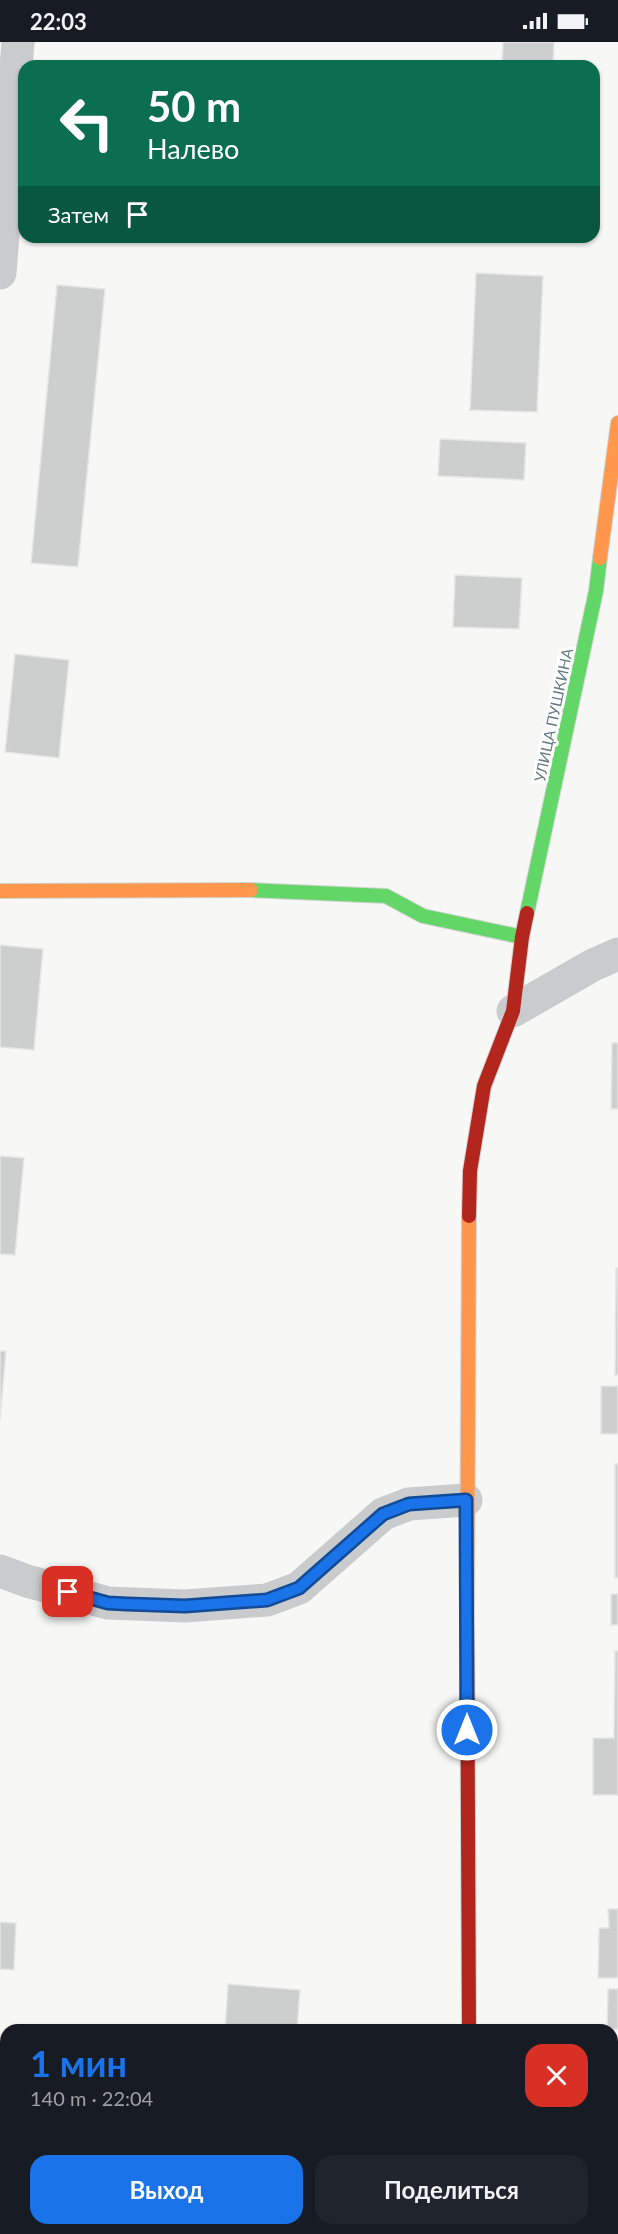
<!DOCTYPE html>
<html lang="ru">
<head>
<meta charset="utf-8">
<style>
	:root { --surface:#171b24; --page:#20242c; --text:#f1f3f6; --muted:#9ea1a6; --accent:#1a73e8 }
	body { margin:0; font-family:Lato,sans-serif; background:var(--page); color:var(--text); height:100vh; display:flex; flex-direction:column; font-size:22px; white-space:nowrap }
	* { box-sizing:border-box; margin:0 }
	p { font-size:20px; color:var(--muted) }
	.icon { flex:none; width:33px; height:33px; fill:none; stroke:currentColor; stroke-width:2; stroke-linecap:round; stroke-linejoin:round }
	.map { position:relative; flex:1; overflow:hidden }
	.sheet { position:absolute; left:0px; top:1982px; width:618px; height:212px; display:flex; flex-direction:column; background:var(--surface); border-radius:18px 18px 0 0; box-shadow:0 2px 4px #0004 }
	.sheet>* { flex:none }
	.top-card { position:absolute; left:18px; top:18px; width:582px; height:183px; border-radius:18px; box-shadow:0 2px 4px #0004; background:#0b6e4f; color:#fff; overflow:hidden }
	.pin { position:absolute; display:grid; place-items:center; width:51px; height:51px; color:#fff; margin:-26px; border-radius:12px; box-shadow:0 3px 9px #0006 }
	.me { position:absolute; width:66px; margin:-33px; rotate:0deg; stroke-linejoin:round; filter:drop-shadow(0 0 4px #0008) }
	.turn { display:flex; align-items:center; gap:21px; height:126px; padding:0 30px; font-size:27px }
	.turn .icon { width:78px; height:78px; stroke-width:2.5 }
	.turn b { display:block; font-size:42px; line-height:51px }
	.then { display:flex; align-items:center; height:57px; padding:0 30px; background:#0003; gap:12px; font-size:22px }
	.round { display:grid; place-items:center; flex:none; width:63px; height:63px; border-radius:18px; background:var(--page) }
	.summary { display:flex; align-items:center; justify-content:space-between; height:102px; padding:0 30px }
	h1 { font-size:36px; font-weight:700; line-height:45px; color:var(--accent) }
	.button { display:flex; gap:12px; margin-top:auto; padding:12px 30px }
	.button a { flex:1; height:69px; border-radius:18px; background:var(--accent); color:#fff; font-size:24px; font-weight:700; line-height:69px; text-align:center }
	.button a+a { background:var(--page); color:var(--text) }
	.status { display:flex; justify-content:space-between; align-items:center; height:42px; padding:0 30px; background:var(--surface); direction:ltr }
	.status svg { height:16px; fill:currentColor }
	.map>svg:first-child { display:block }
	.building { fill:#cdcfcf; stroke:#e6e6e6; stroke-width:1.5 }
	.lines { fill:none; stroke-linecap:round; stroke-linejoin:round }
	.fast-casing { stroke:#d2d4d4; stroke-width:16 }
	.slow-casing { stroke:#d2d4d4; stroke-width:16 }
	.jam-casing { stroke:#d2d4d4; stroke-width:16 }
	.street { stroke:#c9cbcc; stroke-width:33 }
	.fast { stroke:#63d668; stroke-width:14 }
	.slow { stroke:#ff974d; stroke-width:14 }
	.jam { stroke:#b3261e; stroke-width:14 }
	.route-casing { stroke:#114b97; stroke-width:15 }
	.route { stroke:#1a73e8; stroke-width:10 }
	.labels { text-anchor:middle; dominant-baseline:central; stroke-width:6; stroke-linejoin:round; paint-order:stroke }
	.street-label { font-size:15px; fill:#627a80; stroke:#fff }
</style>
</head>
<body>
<div class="status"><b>22:03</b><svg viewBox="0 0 49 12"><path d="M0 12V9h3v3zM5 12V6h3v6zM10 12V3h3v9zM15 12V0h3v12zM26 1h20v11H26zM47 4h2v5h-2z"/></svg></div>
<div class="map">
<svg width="618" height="2192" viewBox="0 0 618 2192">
	<rect width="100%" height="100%" fill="#f7f7f6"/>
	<!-- building -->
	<g class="building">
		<path d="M 503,0 L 554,0 L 553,24 L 502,24 Z"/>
		<path d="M 476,231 L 543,234 L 537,370 L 470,368 Z"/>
		<path d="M 57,243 L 105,247 L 78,525 L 31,521 Z"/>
		<path d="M 440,397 L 526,401 L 524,438 L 438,434 Z"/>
		<path d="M 455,533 L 522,536 L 519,587 L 453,585 Z"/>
		<path d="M 15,612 L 69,618 L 59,716 L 5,710 Z"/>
		<path d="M 0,903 L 43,907 L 34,1008 L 0,1005 Z"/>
		<path d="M 612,1001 L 618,1001 L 618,1067 L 611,1067 Z"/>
		<path d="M 0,1114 L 24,1116 L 15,1213 L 0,1212 Z"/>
		<path d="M 616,1226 L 618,1226 L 618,1333 L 615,1333 Z"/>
		<path d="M 0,1309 L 6,1309 L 0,1378 Z"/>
		<rect x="601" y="1344" width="17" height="48"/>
		<rect x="615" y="1422" width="3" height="114"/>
		<rect x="611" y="1552" width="7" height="31"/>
		<path d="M 615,1609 L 618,1609 L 618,1753 L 593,1753 L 593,1696 L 614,1696 Z"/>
		<path d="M 608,1867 L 618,1867 L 618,1936 L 598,1936 L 599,1886 L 609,1886 Z"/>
		<path d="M 0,1880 L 16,1881 L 14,1928 L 0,1927 Z"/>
		<path d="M 228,1942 L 300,1948 L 297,1988 L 225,1988 Z"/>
		<path d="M 608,1947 L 618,1947 L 618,1987 L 607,1987 Z"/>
		<rect x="612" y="2002" width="6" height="120"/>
		<rect x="612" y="2138" width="6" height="38"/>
	</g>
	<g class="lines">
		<!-- fast casing -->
		<g class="fast-casing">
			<g id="fast">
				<path d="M 251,848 L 386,854 L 423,874 L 522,895"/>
				<path d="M 527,871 L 596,549 L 600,516"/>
			</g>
		</g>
		<!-- slow casing -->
		<g class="slow-casing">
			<g id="slow">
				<path d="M 600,516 L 618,381"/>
				<path d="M 0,849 L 251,848"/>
				<path d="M 467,1572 L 469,1174"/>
			</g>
		</g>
		<!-- jam casing -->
		<g class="jam-casing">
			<g id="jam">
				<path d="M 469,1174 L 470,1129 L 484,1044 L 513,969 L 522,895 L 527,871"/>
				<path d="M 467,1572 L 469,1988"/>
			</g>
		</g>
		<!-- street -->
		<g class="street">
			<path d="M 0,231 L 18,0"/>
			<path d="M 513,969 L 593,923 L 618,912"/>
			<path d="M 0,1529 L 27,1539 L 108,1561 L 185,1564 L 267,1558 L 299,1546 L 383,1472 L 409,1462 L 466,1458"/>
			<path d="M 470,2187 L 470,2192"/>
		</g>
		<!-- fast -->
		<use href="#fast" class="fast"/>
		<!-- slow -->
		<use href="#slow" class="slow"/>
		<!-- jam -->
		<use href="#jam" class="jam"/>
	</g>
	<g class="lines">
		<!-- route casing -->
		<g class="route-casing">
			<path id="route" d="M 68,1550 L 108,1561 L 127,1562 L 185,1564 L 267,1558 L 299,1546 L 383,1472 L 409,1462 L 466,1458 L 467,1688"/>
		</g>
		<!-- route -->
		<use href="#route" class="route"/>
	</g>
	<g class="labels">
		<!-- street labels -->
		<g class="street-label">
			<text transform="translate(553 673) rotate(-78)">УЛИЦА ПУШКИНА</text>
		</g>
	</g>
</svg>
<div class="pin" style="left:68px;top:1550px;background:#d93025"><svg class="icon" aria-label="arrive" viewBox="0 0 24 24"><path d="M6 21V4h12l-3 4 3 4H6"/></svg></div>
<svg class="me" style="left:467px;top:1688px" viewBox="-20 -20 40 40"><circle r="17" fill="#1a73e8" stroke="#fff" stroke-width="3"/><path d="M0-11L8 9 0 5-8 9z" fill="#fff"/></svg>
<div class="top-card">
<div class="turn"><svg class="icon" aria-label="left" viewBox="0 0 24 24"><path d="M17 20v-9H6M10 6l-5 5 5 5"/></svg><div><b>50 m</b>Налево</div></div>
<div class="then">Затем<svg class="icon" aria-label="arrive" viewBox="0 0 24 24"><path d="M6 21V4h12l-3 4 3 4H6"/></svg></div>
</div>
<section class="sheet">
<div class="summary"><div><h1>1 мин</h1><p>140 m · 22:04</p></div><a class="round" style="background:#d93025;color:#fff"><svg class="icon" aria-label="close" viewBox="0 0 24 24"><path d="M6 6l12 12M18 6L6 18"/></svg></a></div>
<div class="button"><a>Выход</a><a>Поделиться</a></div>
</section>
</div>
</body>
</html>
